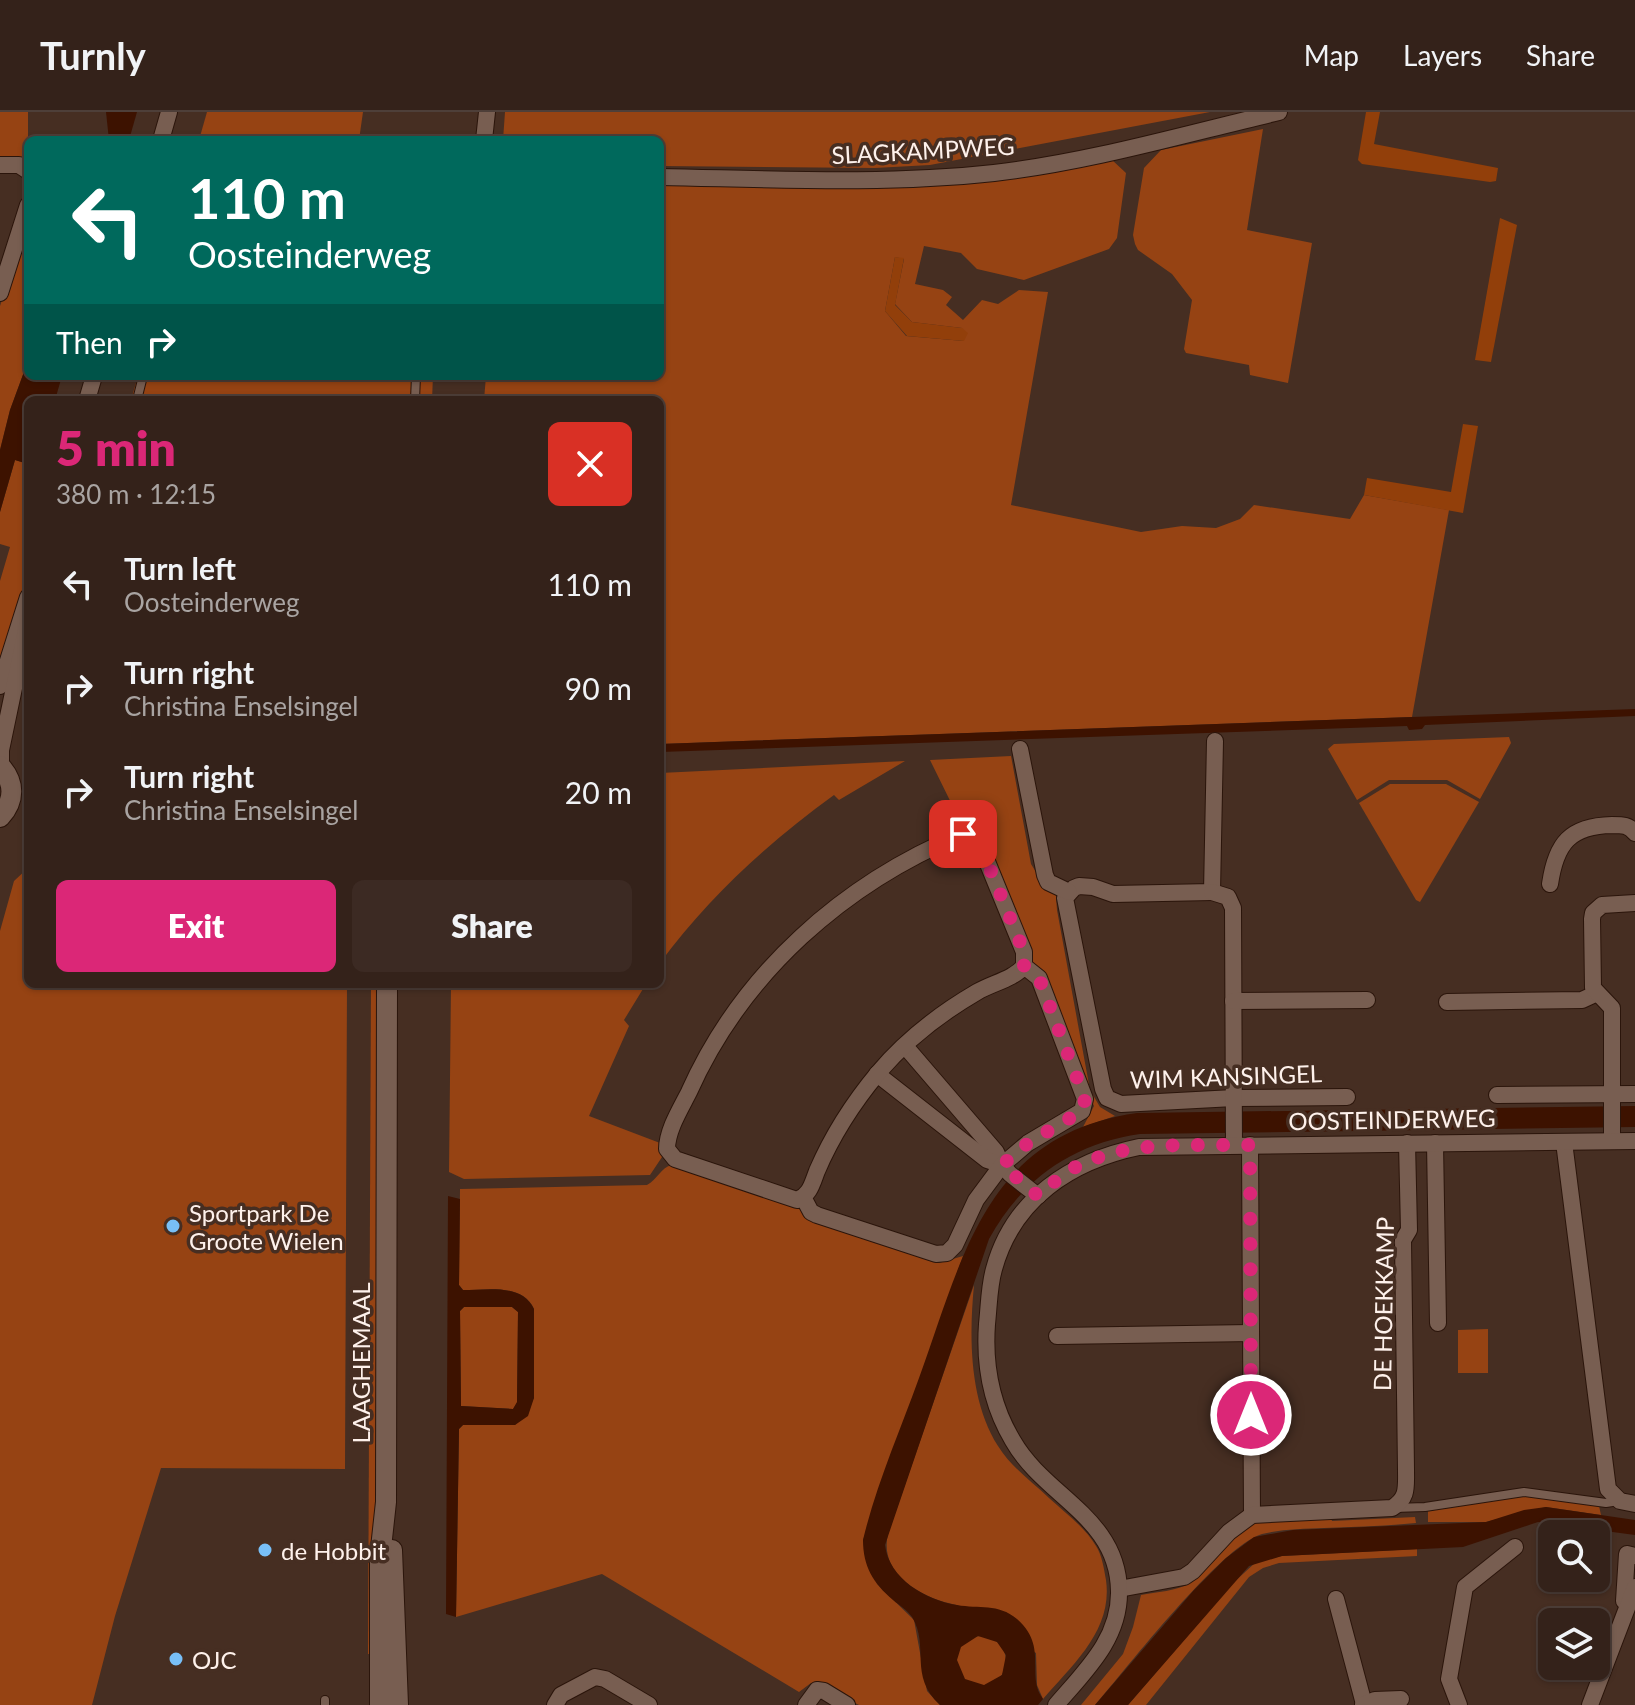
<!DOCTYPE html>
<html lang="en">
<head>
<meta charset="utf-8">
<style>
	:root { --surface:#34221a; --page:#3c2a23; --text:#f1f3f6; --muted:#a9a4a2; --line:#4e3f39; --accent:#db2777 }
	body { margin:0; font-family:Lato,sans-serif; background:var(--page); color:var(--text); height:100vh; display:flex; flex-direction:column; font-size:30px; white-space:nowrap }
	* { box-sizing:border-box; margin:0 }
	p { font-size:26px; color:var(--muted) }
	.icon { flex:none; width:44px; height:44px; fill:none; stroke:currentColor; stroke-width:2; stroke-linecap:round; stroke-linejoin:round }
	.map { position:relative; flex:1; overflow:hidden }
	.side { position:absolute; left:24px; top:284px; width:640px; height:592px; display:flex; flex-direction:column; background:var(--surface); border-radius:12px; box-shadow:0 2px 6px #0004,0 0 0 2px var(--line) }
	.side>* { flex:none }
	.hud { position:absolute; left:24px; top:24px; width:640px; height:244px; border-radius:12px; box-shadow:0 2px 6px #0004,0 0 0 2px var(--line); background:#00695c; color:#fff; overflow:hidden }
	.buttons { position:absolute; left:1538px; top:1408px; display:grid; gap:16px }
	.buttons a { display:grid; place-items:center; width:72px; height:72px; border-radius:12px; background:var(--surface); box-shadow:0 2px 6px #0004,0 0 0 2px var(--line); font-size:40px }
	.pin { position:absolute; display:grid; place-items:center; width:68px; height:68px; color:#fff; margin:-34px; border-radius:16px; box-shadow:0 4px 12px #0006 }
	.me { position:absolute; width:88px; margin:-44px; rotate:0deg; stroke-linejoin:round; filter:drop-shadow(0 0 6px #0008) }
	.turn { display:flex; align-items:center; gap:28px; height:168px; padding:0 32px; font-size:36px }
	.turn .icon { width:104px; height:104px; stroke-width:2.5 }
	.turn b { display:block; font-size:56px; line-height:68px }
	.then { display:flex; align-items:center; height:76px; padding:0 32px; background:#0003; gap:16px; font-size:30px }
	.round { display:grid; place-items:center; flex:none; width:84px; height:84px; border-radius:12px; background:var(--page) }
	.head { display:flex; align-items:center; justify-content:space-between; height:136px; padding:0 32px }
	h1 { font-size:48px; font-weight:800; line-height:60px; color:var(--accent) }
	.action { display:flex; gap:16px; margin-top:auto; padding:16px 32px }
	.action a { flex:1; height:92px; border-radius:12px; background:var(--accent); color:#fff; font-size:32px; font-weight:800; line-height:92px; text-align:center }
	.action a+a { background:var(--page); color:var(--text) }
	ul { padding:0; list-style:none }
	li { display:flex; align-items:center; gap:24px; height:104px; padding:0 32px }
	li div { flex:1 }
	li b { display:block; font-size:30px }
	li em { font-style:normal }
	header { display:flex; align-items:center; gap:48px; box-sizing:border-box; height:112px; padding:0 40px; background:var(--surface); border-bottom:2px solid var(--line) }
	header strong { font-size:38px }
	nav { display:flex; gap:44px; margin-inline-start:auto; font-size:28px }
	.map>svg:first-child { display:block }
	.green { fill:#964313; fill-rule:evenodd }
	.forest { fill:#923f0a }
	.water { fill:#3d1200; fill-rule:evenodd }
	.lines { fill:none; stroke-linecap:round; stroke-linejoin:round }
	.service-casing { stroke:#2b150b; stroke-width:10 }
	.minor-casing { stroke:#2b150b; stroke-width:18 }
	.tertiary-casing { stroke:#2b150b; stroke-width:22 }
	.service { stroke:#785e51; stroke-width:8 }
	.minor { stroke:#785e51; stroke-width:16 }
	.tertiary { stroke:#785e51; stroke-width:20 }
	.route { stroke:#db2777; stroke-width:14; stroke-dasharray:0 25.2 }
	.poi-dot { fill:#78bff7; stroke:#462e22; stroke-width:3 }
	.labels { text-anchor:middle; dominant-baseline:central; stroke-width:7; stroke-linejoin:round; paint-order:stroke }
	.street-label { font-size:24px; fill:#fef1eb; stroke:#462e22 }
	.poi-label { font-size:24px; fill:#fef1eb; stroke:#462e22; text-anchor:start }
</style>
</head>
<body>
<header>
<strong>Turnly</strong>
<nav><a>Map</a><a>Layers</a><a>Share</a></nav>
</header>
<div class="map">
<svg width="1635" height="1593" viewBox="0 0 1635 1593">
	<rect width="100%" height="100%" fill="#462e22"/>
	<!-- green -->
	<g class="green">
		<path d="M 0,0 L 28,0 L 28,49 L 0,46 Z"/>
		<path d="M 207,0 L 363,0 L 359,28 L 199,28 Z"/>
		<path d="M 505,0 L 1210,0 L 930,53 L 875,56 L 660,54 L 660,28 L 503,28 Z"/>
		<path d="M 1263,17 L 1247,118 L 1312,131 L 1288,271 L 1250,263 L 1249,253 L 1186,241 L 1184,237 L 1192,188 L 1172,162 L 1138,138 L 1135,132 L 1133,123 L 1144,56 L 1161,38 Z"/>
		<path d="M 1111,47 L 1126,61 L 1117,126 L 1109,137 L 1024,168 L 977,157 L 961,141 L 924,134 L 915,172 L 943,178 L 952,185 L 946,193 L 963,208 L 982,188 L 998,192 L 1019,178 L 1048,180 L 1011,393 L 1141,420 L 1182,414 L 1216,416 L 1240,407 L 1254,393 L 1350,407 L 1364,383 L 1449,398 L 1412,605 L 660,632 L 660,288 L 484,288 L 486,264 L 660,264 L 660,71 L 892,74 ZM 895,145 L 904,147 L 895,192 L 912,210 L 962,216 L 964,229 L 906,224 L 885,199 Z"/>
		<path d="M 28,108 L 28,249 L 10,298 L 0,338 L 0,194 Z"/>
		<path d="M 138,264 L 433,264 L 432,288 L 131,288 Z"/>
		<path d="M 15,348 L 28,352 L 28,458 L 0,557 L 0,469 L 10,435 L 0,432 L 0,400 Z"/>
		<path d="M 1509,625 L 1511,631 L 1480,687 L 1447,668 L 1389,668 L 1357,688 L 1328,637 L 1334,632 Z"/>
		<path d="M 1011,644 L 1031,752 L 1044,773 L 1059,781 L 1056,785 L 1057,798 L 1090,978 L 1100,995 L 1115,1004 L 1083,1015 L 1094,994 L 1032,850 L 1032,841 L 976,714 L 961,711 L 930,648 Z"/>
		<path d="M 905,649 L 839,688 L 834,683 C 768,731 709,785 660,851 L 660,661 Z"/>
		<path d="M 1390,672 L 1446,672 L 1479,690 L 1420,790 L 1416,788 L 1359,691 Z"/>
		<path d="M 28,756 L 28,872 L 347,872 L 345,1357 L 161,1356 L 115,1504 L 92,1593 L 0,1593 L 0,819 L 14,769 Z"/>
		<path d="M 371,872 L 380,872 L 377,1542 L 368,1542 Z"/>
		<path d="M 451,872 L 646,872 L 624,908 L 629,914 L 589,1004 L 660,1031 L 662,1045 L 650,1063 L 464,1067 L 449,1060 Z"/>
		<path d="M 672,1053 L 797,1094 L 815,1110 L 933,1150 L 939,1151 L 963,1144 L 863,1428 L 877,1472 L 914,1508 L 927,1579 L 940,1593 L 859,1593 L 820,1573 L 811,1571 L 799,1580 L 602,1462 L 456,1505 L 459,1317 L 463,1313 L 515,1313 L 534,1286 L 534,1197 C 523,1171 486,1178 463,1178 L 459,1173 L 460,1077 L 647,1073 C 657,1068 661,1055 672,1053 Z"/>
		<path d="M 974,1173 C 969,1225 969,1288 998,1334 C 1011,1355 1031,1369 1049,1386 C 1064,1400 1085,1415 1096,1434 C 1102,1443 1104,1457 1106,1468 C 1113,1518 1073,1552 1043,1587 L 1037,1573 L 1036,1541 C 1012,1526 988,1508 962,1495 C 955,1492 946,1491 938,1488 C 909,1477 880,1456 888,1422 Z"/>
		<path d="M 464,1195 L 512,1195 L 518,1200 L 517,1291 L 513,1297 L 461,1294 L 460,1199 Z"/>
		<path d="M 1488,1217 L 1488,1261 L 1458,1261 L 1458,1218 Z"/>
		<path d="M 1522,1384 L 1599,1394 L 1601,1403 L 1546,1395 L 1486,1410 L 1428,1410 L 1428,1399 Z"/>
		<path d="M 1415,1405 L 1416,1411 C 1385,1414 1354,1415 1324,1416 C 1303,1417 1282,1417 1262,1422 C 1220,1435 1128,1555 1095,1593 L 1081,1593 L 1123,1542 L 1133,1515 L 1141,1483 C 1155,1480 1178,1479 1190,1471 C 1216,1452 1229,1420 1260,1409 L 1331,1406 L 1332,1409 Z"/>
		<path d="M 1417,1437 L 1417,1444 L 1279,1451 L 1263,1456 L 1249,1465 L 1146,1593 L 1128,1593 L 1232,1472 L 1256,1450 L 1282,1444 Z"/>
		<circle cx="981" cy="1549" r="25"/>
	</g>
	<!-- forest -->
	<g class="forest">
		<path d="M 1366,0 L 1380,0 L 1374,32 L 1498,56 L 1496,69 L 1490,70 L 1362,52 L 1358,48 Z"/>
		<path d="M 1500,106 L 1517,113 L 1491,250 L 1475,248 Z"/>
		<path d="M 895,145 L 904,146 L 895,193 L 912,210 L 962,216 L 968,221 L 964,229 L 907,224 L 885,199 Z"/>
		<path d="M 1463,312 L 1478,314 L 1463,401 L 1364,383 L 1367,366 L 1451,380 Z"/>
	</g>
	<!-- water -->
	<g class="water">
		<path d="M 106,0 L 137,0 L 129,28 L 109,28 Z"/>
		<path d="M 28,249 L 28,264 L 62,264 L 55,288 L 28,288 L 28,352 L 15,348 L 0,400 L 0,338 L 10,298 Z"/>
		<path d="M 1635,597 L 1635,604 L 1425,613 L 1422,617 L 1409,618 L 1407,614 L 660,640 L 660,632 Z"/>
		<path d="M 1635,994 L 1635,1015 L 1140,1022 C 1072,1032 1022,1067 989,1127 L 885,1433 C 889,1467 926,1488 957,1493 C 979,1497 998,1491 1017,1507 C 1049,1535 1025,1563 1043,1587 L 1038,1593 L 940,1593 C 908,1564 930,1534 912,1505 C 907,1498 899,1493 893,1488 C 873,1471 863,1454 863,1428 C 876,1373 900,1319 919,1266 C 963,1145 986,1022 1137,1001 ZM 978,1524 L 997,1530 L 1006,1543 L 1002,1563 L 984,1573 L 965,1567 L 957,1548 L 961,1535 Z"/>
		<path d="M 448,1084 L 460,1087 L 459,1173 L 463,1178 C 487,1178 522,1171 534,1197 L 534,1286 L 528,1304 L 515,1313 L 463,1313 L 459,1317 L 456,1505 L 446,1502 ZM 464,1195 L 512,1195 L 518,1200 L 517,1290 L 513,1297 L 461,1294 L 460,1199 Z"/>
		<path d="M 1546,1395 L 1635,1408 L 1635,1423 L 1538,1410 L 1463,1435 L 1282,1444 L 1249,1454 L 1128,1593 L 1095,1593 L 1194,1478 L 1226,1446 L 1254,1425 L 1293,1418 L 1486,1410 L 1524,1398 Z"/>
	</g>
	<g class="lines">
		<!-- service casing -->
		<g class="service-casing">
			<g id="service">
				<path d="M 137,288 L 143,264"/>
				<path d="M 415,288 L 416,264"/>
				<path d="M 1394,1396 L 1425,1395 L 1524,1380 L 1606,1391 L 1619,1389"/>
				<path d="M 325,1593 L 325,1588"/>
			</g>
		</g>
		<!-- minor casing -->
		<g class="minor-casing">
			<g id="minor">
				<path d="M 161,28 L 169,0"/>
				<path d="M 484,28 L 487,0"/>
				<path d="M 0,53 L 19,53 L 28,59"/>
				<path d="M 660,65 C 771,67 884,73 994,61 C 1090,50 1185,22 1279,0"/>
				<path d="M 0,181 L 28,93"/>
				<path d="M 87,288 L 94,264"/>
				<path d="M 0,574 L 28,485"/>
				<path d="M 1215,629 L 1212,780 L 1113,782 L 1093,775 L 1079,774 L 1074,776 L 1065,786 L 1103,977 L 1107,986 L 1121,992 L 1234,986 L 1347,985"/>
				<path d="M 1020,637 L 1045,763 L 1048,770 L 1069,780"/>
				<path d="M 1,655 L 1,638 L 28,509"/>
				<path d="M 1550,772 C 1556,731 1570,714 1612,713 C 1623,713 1629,713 1635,721"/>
				<path d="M 1212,780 L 1228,785 L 1233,796 L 1234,1033"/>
				<path d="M 1233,889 L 1367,888"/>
				<path d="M 1447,890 L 1582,888 L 1595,882"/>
				<path d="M 905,934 L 996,1040 L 1002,1053 L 1010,1062 L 1038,1084"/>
				<path d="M 877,962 L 987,1048 L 1002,1053"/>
				<path d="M 1497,983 L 1635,982"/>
				<path d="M 1612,1029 L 1612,896 L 1593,876 L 1592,807 L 1593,801 L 1602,793 L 1635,791"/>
				<path d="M 1564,1030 L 1608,1377 L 1620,1389 L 1635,1392"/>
				<path d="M 1435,1031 L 1438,1211"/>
				<path d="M 1250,1033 L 1252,1403"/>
				<path d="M 803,1085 L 811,1100 L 817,1103 L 936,1142 L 947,1141 L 955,1133 L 976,1088 L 1002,1053 L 1028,1031 L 1082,999 L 1085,987 L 1039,866 L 1024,854 L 1024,840 L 979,730 L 969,722 L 963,722 C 844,771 742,861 689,980 C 681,996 667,1018 667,1037 L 675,1047 L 797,1088 C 810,1083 812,1072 817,1059 C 832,1024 853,991 878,961 C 905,929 941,901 977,880 C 992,871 1014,867 1024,854"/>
				<path d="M 1057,1224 L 1251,1221"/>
				<path d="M 1119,1477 L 1184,1465 L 1193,1459 L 1229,1420 L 1252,1403 L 1392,1396 C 1408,1386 1406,1376 1406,1358 L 1403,1128 L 1409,1118 L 1407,1031"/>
				<path d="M 1336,1487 L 1364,1592"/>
				<path d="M 1624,1489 L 1627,1442 L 1635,1444"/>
				<path d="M 555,1593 L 561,1583 L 595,1565 L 605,1567 L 649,1593"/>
				<path d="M 806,1593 L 817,1578 L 824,1579 L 847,1593"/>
				<path d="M 1056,1593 C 1085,1559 1120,1527 1119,1479 C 1118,1405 1045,1385 1013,1329 C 992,1294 984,1253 987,1212 C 989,1194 989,1174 994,1157 C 1013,1087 1071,1049 1139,1035 L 1635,1029"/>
				<path d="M 1363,1593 L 1375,1588 L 1401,1587"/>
				<path d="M 1459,1593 L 1449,1567 L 1465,1475 L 1515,1435"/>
				<path d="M 1590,1593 L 1635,1475"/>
			</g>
		</g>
		<!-- tertiary casing -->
		<g class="tertiary-casing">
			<g id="tertiary">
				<path d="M 0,654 C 15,670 15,689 0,705"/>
				<path d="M 392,1438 L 398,1593"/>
				<path d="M 380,1593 L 380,1445 L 386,1390 L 387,872"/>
			</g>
		</g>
		<!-- service -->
		<use href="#service" class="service"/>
		<!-- minor -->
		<use href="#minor" class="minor"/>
		<!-- tertiary -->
		<use href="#tertiary" class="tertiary"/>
	</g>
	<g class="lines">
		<!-- route -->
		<path class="route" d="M 963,722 L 969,722 L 979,730 L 1024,840 L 1024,854 L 1039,866 L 1085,987 L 1082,999 L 1028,1031 L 1002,1053 L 1038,1084 C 1049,1075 1060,1064 1072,1057 C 1126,1027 1190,1034 1250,1033 L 1251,1303"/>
	</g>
	<!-- markers -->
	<g class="poi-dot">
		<circle cx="173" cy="1114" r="8"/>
		<circle cx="265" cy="1438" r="8"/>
		<circle cx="176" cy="1547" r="8"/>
	</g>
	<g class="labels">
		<!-- street labels -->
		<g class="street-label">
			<text transform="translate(923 38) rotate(-3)">SLAGKAMPWEG</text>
			<text transform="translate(1226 964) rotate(-2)">WIM KANSINGEL</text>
			<text transform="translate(1392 1007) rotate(-1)">OOSTEINDERWEG</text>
			<text transform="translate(1383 1192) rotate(-89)">DE HOEKKAMP</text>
			<text transform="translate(360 1251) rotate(-90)">LAAGHEMAAL</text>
		</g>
		<!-- poi labels -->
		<g class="poi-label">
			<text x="189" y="1100">Sportpark De<tspan x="189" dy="28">Groote Wielen</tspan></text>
			<text x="281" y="1438">de Hobbit</text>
			<text x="192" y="1547">OJC</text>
		</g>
	</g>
</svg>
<div class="buttons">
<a><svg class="icon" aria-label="search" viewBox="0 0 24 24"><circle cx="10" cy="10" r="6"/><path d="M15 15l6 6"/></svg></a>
<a><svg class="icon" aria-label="layers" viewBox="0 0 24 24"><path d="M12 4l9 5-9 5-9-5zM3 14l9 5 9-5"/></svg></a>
</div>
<div class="pin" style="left:963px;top:722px;background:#d93025"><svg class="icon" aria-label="arrive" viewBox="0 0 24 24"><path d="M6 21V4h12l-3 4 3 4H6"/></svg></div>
<svg class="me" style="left:1251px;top:1303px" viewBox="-20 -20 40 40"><circle r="17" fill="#db2777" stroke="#fff" stroke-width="3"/><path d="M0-11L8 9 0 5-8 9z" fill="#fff"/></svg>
<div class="hud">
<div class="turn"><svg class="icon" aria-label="left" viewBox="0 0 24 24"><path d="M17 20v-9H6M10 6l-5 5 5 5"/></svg><div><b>110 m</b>Oosteinderweg</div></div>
<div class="then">Then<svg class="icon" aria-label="right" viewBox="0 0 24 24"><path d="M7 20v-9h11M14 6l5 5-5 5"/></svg></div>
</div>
<section class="side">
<div class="head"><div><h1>5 min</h1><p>380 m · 12:15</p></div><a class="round" style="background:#d93025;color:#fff"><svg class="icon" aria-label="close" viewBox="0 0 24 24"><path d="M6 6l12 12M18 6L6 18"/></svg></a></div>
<ul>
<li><svg class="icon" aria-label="left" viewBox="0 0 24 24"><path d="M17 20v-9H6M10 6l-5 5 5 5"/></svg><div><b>Turn left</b><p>Oosteinderweg</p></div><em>110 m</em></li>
<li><svg class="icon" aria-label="right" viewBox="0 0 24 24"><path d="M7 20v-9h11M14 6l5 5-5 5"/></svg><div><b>Turn right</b><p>Christina Enselsingel</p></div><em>90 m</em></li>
<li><svg class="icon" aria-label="right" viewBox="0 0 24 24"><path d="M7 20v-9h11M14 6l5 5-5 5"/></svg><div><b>Turn right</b><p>Christina Enselsingel</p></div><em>20 m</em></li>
</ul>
<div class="action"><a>Exit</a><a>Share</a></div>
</section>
</div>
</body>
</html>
